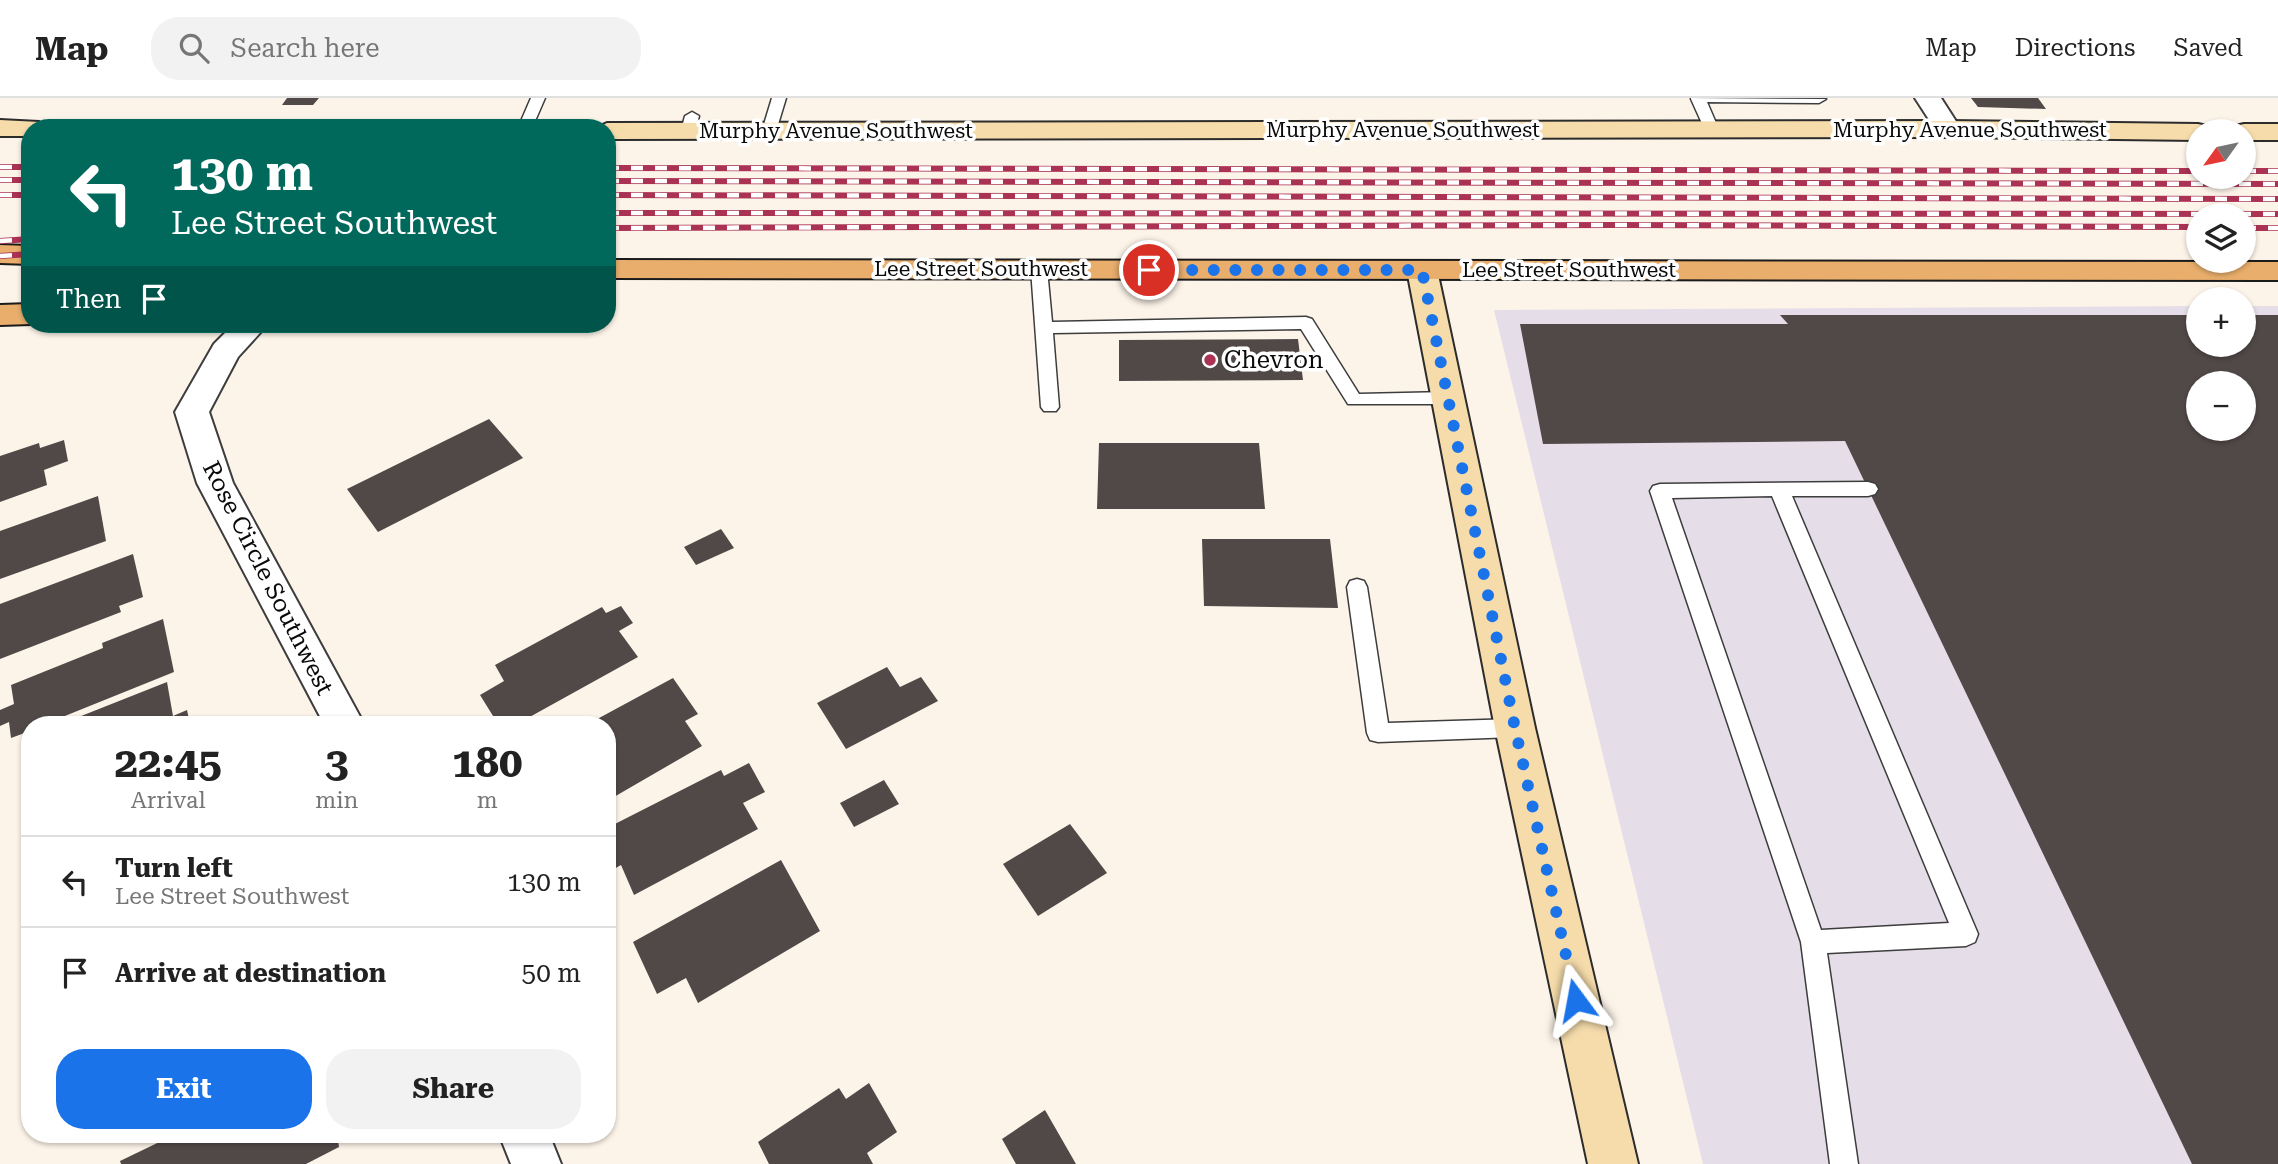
<!DOCTYPE html>
<html lang="en">
<head>
<meta charset="utf-8">
<style>
	:root { --surface:#fff; --page:#f2f2f2; --text:#222; --muted:#767676; --line:#e0e0e0; --accent:#1a73e8 }
	body { margin:0; font-family:"Roboto Serif",serif; background:var(--page); color:var(--text); height:100vh; display:flex; flex-direction:column; font-size:26px; white-space:nowrap }
	* { box-sizing:border-box; margin:0 }
	p { font-size:23px; color:var(--muted) }
	.icon { flex:none; width:38px; height:38px; fill:none; stroke:currentColor; stroke-width:2; stroke-linecap:round; stroke-linejoin:round }
	.map { position:relative; flex:1; overflow:hidden }
	.side { position:absolute; left:21px; top:618px; width:595px; height:427px; display:flex; flex-direction:column; background:var(--surface); border-radius:28px; box-shadow:0 2px 5px #0004 }
	.side>* { flex:none }
	.hud { position:absolute; left:21px; top:21px; width:595px; height:214px; border-radius:28px; box-shadow:0 2px 5px #0004; background:#00695c; color:#fff; overflow:hidden }
	.needle { width:46px; rotate:237deg }
	.buttons { position:absolute; left:2186px; top:21px; display:grid; gap:14px }
	.buttons a { display:grid; place-items:center; width:70px; height:70px; border-radius:50%; background:var(--surface); box-shadow:0 2px 5px #0004; font-size:35px }
	.pin { position:absolute; display:grid; place-items:center; width:60px; height:60px; color:#fff; margin:-30px; border:4px solid #fff; border-radius:50%; box-shadow:0 2px 7px #0007 }
	.me { position:absolute; width:77px; margin:-38px; rotate:347deg; stroke-linejoin:round; filter:drop-shadow(0 0 5px #0008) }
	.turn { display:flex; align-items:center; gap:24px; height:147px; padding:0 35px; font-size:32px }
	.turn .icon { width:91px; height:91px; stroke-width:2.5 }
	.turn b { display:block; font-size:49px; line-height:60px }
	.then { display:flex; align-items:center; height:66px; padding:0 35px; background:#0003; gap:14px; font-size:26px }
	.eta { display:flex; justify-content:space-evenly; align-items:center; height:119px; text-align:center }
	.eta b { font-size:42px; font-weight:700; line-height:49px }
	.action { display:flex; gap:14px; margin-top:auto; padding:14px 35px }
	.action a { flex:1; height:80px; border-radius:28px; background:var(--accent); color:#fff; font-size:28px; font-weight:700; line-height:80px; text-align:center }
	.action a+a { background:var(--page); color:var(--text) }
	ul { padding:0; list-style:none }
	li { display:flex; align-items:center; gap:21px; height:91px; padding:0 35px; border-top:2px solid var(--line) }
	li div { flex:1 }
	li b { display:block; font-size:26px }
	li em { font-style:normal }
	header { display:flex; align-items:center; gap:42px; box-sizing:border-box; height:98px; padding:0 35px; background:var(--surface); border-bottom:2px solid var(--line) }
	header strong { font-size:33px }
	nav { display:flex; gap:38px; margin-inline-start:auto; font-size:24px }
	.search { width:490px; height:63px; background:var(--page); display:flex; align-items:center; gap:18px; box-sizing:border-box; padding:0 24px; border-radius:28px; color:var(--muted); font-size:26px }
	.map>svg:first-child { display:block }
	.industrial { fill:#e5dee8; fill-rule:evenodd }
	.building { fill:#514948; fill-rule:evenodd }
	.lines { fill:none; stroke-linecap:round; stroke-linejoin:round }
	.lane-casing { stroke:#3d3d3d; stroke-width:3 }
	.street-casing { stroke:#3d3d3d; stroke-width:4 }
	.secondary-casing { stroke:#2c2c2c; stroke-width:4 }
	.primary-casing { stroke:#1b1b1b; stroke-width:4 }
	.lane { fill:#fff; fill-rule:evenodd }
	.street { fill:#fff; fill-rule:evenodd }
	.secondary { fill:#f6dcab; fill-rule:evenodd }
	.primary { fill:#e9ae6c; fill-rule:evenodd }
	.rail-casing { stroke:#aa3253; stroke-width:6 }
	.rail { stroke:#fff; stroke-width:4.5; stroke-dasharray:12; stroke-linecap:butt }
	.route { stroke:#1a73e8; stroke-width:12; stroke-dasharray:0 21.6 }
	.poi-dot { fill:#aa3253; stroke:#fff; stroke-width:2.5 }
	.labels { text-anchor:middle; dominant-baseline:central; stroke-width:7; stroke-linejoin:round; paint-order:stroke }
	.far-street-label { font-size:21px; fill:#0a0a0a; stroke:#fff }
	.poi-label { font-size:24px; fill:#0a0a0a; stroke:#fff; text-anchor:start }
	.street-label { font-size:24px; fill:#0a0a0a; stroke:#fff }
</style>
</head>
<body>
<header>
<strong>Map</strong>
<div class="search"><svg class="icon" aria-label="search" viewBox="0 0 24 24"><circle cx="10" cy="10" r="6"/><path d="M15 15l6 6"/></svg>Search here</div>
<nav><a>Map</a><a>Directions</a><a>Saved</a></nav>
</header>
<div class="map">
<svg width="2278" height="1066" viewBox="0 0 2278 1066">
	<rect width="100%" height="100%" fill="#fdf4e9"/>
	<!-- industrial -->
	<path class="industrial" d="M 2198,208 L 2198,247 L 2244,247 L 2244,208 L 2278,208 L 2278,1066 L 1703,1066 L 1494,212 ZM 2198,285 L 2244,285 L 2244,331 L 2198,331 Z"/>
	<!-- building -->
	<g class="building">
		<path d="M 287,0 L 319,0 L 313,7 L 282,7 Z"/>
		<path d="M 1971,0 L 2038,0 L 2046,11 L 1978,9 Z"/>
		<path d="M 1780,217 L 2198,217 L 2198,247 L 2244,247 L 2244,217 L 2278,217 L 2278,1066 L 2192,1066 L 1845,343 L 1543,346 L 1520,226 L 1788,226 ZM 2198,285 L 2244,285 L 2244,331 L 2198,331 Z"/>
		<path d="M 1298,241 L 1303,282 L 1119,283 L 1119,242 Z"/>
		<path d="M 489,321 L 523,360 L 378,434 L 347,391 Z"/>
		<path d="M 64,342 L 68,363 L 44,372 L 47,387 L 0,404 L 0,358 L 39,345 L 40,350 Z"/>
		<path d="M 1099,345 L 1259,345 L 1265,411 L 1097,411 Z"/>
		<path d="M 98,398 L 106,443 L 0,481 L 0,433 Z"/>
		<path d="M 721,431 L 734,450 L 696,467 L 684,449 Z"/>
		<path d="M 1202,441 L 1330,441 L 1338,510 L 1204,508 Z"/>
		<path d="M 133,456 L 143,499 L 119,508 L 121,514 L 0,561 L 0,506 Z"/>
		<path d="M 621,508 L 633,525 L 619,533 L 638,559 L 517,626 L 498,626 L 480,597 L 504,583 L 495,567 L 602,509 L 606,515 Z"/>
		<path d="M 163,521 L 174,574 L 45,626 L 30,626 L 30,633 L 11,640 L 9,624 L 0,628 L 0,612 L 14,606 L 11,587 L 103,550 L 102,545 Z"/>
		<path d="M 887,569 L 900,589 L 921,579 L 938,603 L 846,651 L 817,605 Z"/>
		<path d="M 673,580 L 698,616 L 685,623 L 702,648 L 607,703 L 607,626 L 588,626 Z"/>
		<path d="M 167,584 L 173,618 L 187,612 L 190,626 L 61,626 Z"/>
		<path d="M 749,665 L 765,694 L 743,705 L 758,731 L 634,797 L 621,767 L 607,775 L 607,730 L 721,672 L 724,678 Z"/>
		<path d="M 884,682 L 899,706 L 854,729 L 840,705 Z"/>
		<path d="M 1070,726 L 1107,775 L 1038,818 L 1003,766 Z"/>
		<path d="M 781,762 L 820,833 L 698,905 L 686,880 L 657,896 L 633,844 Z"/>
		<path d="M 869,985 L 897,1034 L 867,1055 L 873,1066 L 769,1066 L 758,1044 L 839,990 L 846,1001 Z"/>
		<path d="M 1045,1012 L 1076,1066 L 1016,1066 L 1002,1041 Z"/>
		<path d="M 176,1036 L 337,1036 L 339,1049 L 306,1066 L 121,1066 L 120,1063 Z"/>
	</g>
	<g class="lines">
		<!-- lane casing -->
		<g class="lane-casing">
			<g id="lane">
				<path d="M 531,0 L 545,0 L 532,30 L 518,30 Z"/>
				<path d="M 772,0 L 786,0 L 776,33 L 769,37 L 762,33 Z"/>
				<path d="M 1691,1 L 1691,0 L 1826,1 L 1819,5 L 1707,4 L 1719,32 L 1712,36 L 1705,32 Z"/>
				<path d="M 692,14 L 699,18 L 695,33 L 688,37 L 683,36 L 681,33 L 685,18 Z"/>
				<path d="M 1039,166 L 1047,171 L 1052,224 L 1306,219 L 1312,221 L 1359,296 L 1448,294 L 1454,296 L 1457,300 L 1454,304 L 1448,306 L 1348,306 L 1301,231 L 1053,235 L 1059,309 L 1056,313 L 1044,313 L 1041,309 L 1031,171 Z"/>
				<path d="M 1868,384 L 1875,386 L 1878,391 L 1875,396 L 1868,398 L 1792,398 L 1978,836 L 1975,844 L 1966,848 L 1827,855 L 1858,1066 L 1830,1066 L 1801,844 L 1650,393 L 1653,388 L 1660,386 ZM 1772,398 L 1949,825 L 1821,832 L 1672,400 Z"/>
				<path d="M 1357,481 L 1364,483 L 1367,489 L 1388,625 L 1515,621 L 1523,623 L 1526,630 L 1523,637 L 1515,639 L 1378,644 L 1370,642 L 1367,635 L 1347,489 L 1350,483 Z"/>
			</g>
		</g>
		<!-- street casing -->
		<g class="street-casing">
			<g id="street">
				<path d="M 1915,0 L 1941,0 L 1961,31 L 1957,37 L 1948,39 L 1939,37 Z"/>
				<path d="M 234,226 L 268,226 L 238,259 L 209,314 L 233,385 L 364,626 L 324,626 L 197,385 L 175,314 L 214,246 Z"/>
				<path d="M 499,1036 L 549,1036 L 561,1066 L 511,1066 Z"/>
			</g>
		</g>
		<!-- secondary casing -->
		<g class="secondary-casing">
			<g id="secondary">
				<path d="M 0,22 L 39,24 L 43,30 L 30,30 L 30,38 L 0,38 Z"/>
				<path d="M 1948,23 L 2198,26 L 2207,28 L 2211,33 L 2198,33 L 2198,42 L 1948,39 L 607,41 L 607,30 L 596,30 L 607,25 Z"/>
				<path d="M 2244,26 L 2278,26 L 2278,42 L 2244,42 L 2244,33 L 2231,33 L 2235,28 Z"/>
				<path d="M 1422,163 L 1433,165 L 1437,172 L 1535,630 L 1638,1066 L 1588,1066 L 1495,630 L 1407,172 L 1411,165 Z"/>
			</g>
		</g>
		<!-- primary casing -->
		<g class="primary-casing">
			<g id="primary">
				<path d="M 0,147 L 30,148 L 30,166 L 0,165 Z"/>
				<path d="M 607,162 L 2278,164 L 2278,182 L 607,180 Z"/>
				<path d="M 30,206 L 31,226 L 0,227 L 0,207 Z"/>
			</g>
		</g>
		<!-- lane -->
		<use href="#lane" class="lane"/>
		<!-- street -->
		<use href="#street" class="street"/>
		<!-- secondary -->
		<use href="#secondary" class="secondary"/>
		<!-- primary -->
		<use href="#primary" class="primary"/>
		<!-- rail casing -->
		<g class="rail-casing">
			<g id="rail">
				<path d="M 0,69 L 30,69"/>
				<path d="M 607,70 L 2198,73"/>
				<path d="M 2244,73 L 2278,73"/>
				<path d="M 0,82 L 30,82"/>
				<path d="M 607,83 L 2278,86"/>
				<path d="M 0,97 L 30,97"/>
				<path d="M 607,97 L 2278,101"/>
				<path d="M 607,115 L 2278,116"/>
				<path d="M 607,130 L 1617,127 L 2198,129"/>
				<path d="M 2244,130 L 2278,130"/>
				<path d="M 0,143 L 30,141"/>
				<path d="M 0,158 L 30,156"/>
			</g>
		</g>
		<!-- rail -->
		<use href="#rail" class="rail"/>
	</g>
	<g class="lines">
		<!-- route -->
		<path class="route" d="M 1149,172 L 1422,172 L 1515,630 L 1576,902"/>
	</g>
	<!-- markers -->
	<circle class="poi-dot" cx="1210" cy="262" r="7"/>
	<g class="labels">
		<!-- far-street labels -->
		<g class="far-street-label">
			<text x="1403" y="32">Murphy Avenue Southwest</text>
			<text x="1970" y="32">Murphy Avenue Southwest</text>
			<text x="836" y="33">Murphy Avenue Southwest</text>
			<text x="981" y="171">Lee Street Southwest</text>
			<text x="1569" y="172">Lee Street Southwest</text>
		</g>
		<!-- poi labels -->
		<g class="poi-label">
			<text x="1224" y="262">Chevron</text>
		</g>
		<!-- street labels -->
		<g class="street-label">
			<text transform="translate(268 480) rotate(63)">Rose Circle Southwest</text>
		</g>
	</g>
</svg>
<div class="buttons">
<a><svg class="needle" viewBox="-14 -14 28 28"><path d="M0-13l5 13h-10z" fill="#e53935"/><path d="M0 13l5-13h-10z" fill="#767676"/></svg></a>
<a><svg class="icon" aria-label="layers" viewBox="0 0 24 24"><path d="M12 4l9 5-9 5-9-5zM3 14l9 5 9-5"/></svg></a>
<a>+</a>
<a>−</a>
</div>
<div class="pin" style="left:1149px;top:172px;background:#d93025"><svg class="icon" aria-label="arrive" viewBox="0 0 24 24"><path d="M6 21V4h12l-3 4 3 4H6"/></svg></div>
<svg class="me" style="left:1576px;top:902px" viewBox="-20 -20 40 40"><path d="M0-17L14 15 0 8-14 15z" fill="#1a73e8" stroke="#fff" stroke-width="4"/></svg>
<div class="hud">
<div class="turn"><svg class="icon" aria-label="left" viewBox="0 0 24 24"><path d="M17 20v-9H6M10 6l-5 5 5 5"/></svg><div><b>130 m</b>Lee Street Southwest</div></div>
<div class="then">Then<svg class="icon" aria-label="arrive" viewBox="0 0 24 24"><path d="M6 21V4h12l-3 4 3 4H6"/></svg></div>
</div>
<section class="side">
<div class="eta">
<div><b>22:45</b><p>Arrival</p></div>
<div><b>3</b><p>min</p></div>
<div><b>180</b><p>m</p></div>
</div>
<ul>
<li><svg class="icon" aria-label="left" viewBox="0 0 24 24"><path d="M17 20v-9H6M10 6l-5 5 5 5"/></svg><div><b>Turn left</b><p>Lee Street Southwest</p></div><em>130 m</em></li>
<li><svg class="icon" aria-label="arrive" viewBox="0 0 24 24"><path d="M6 21V4h12l-3 4 3 4H6"/></svg><div><b>Arrive at destination</b></div><em>50 m</em></li>
</ul>
<div class="action"><a>Exit</a><a>Share</a></div>
</section>
</div>
</body>
</html>
